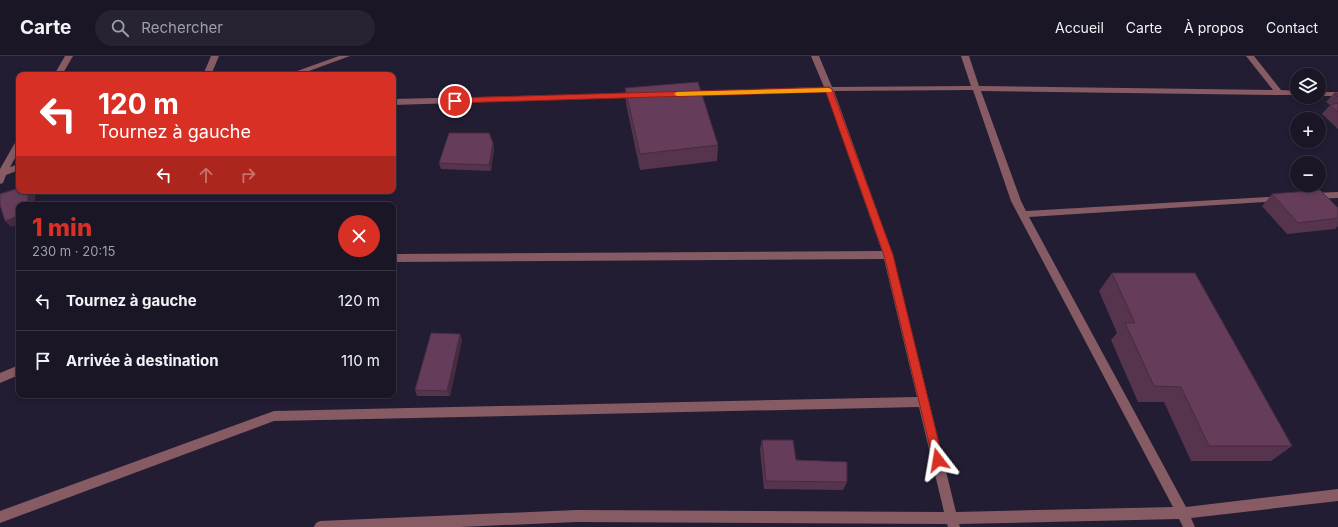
<!DOCTYPE html>
<html lang="fr">
<head>
<meta charset="utf-8">
<style>
	:root { --surface:#1a1626; --page:#272332; --text:#f1f3f6; --muted:#9f9fa7; --line:#383543; --accent:#d93025 }
	body { margin:0; font-family:Inter,sans-serif; background:var(--page); color:var(--text); height:100vh; display:flex; flex-direction:column; font-size:15px; white-space:nowrap }
	* { box-sizing:border-box; margin:0 }
	p { font-size:13px; color:var(--muted) }
	.icon { flex:none; width:22px; height:22px; fill:none; stroke:currentColor; stroke-width:2; stroke-linecap:round; stroke-linejoin:round }
	.map { position:relative; flex:1; overflow:hidden }
	.drawer { position:absolute; left:16px; top:146px; width:380px; height:196px; display:flex; flex-direction:column; background:var(--surface); border-radius:8px; box-shadow:0 2px 6px #0003,0 0 0 1px var(--line) }
	.drawer>* { flex:none }
	.guide { position:absolute; left:16px; top:16px; width:380px; height:122px; border-radius:8px; box-shadow:0 2px 6px #0003,0 0 0 1px var(--line); background:#d93025; color:#fff; overflow:hidden }
	.tools { position:absolute; left:1290px; top:12px; display:grid; gap:8px }
	.tools a { display:grid; place-items:center; width:36px; height:36px; border-radius:50%; background:var(--surface); box-shadow:0 2px 6px #0003,0 0 0 1px var(--line); font-size:20px }
	.pin { position:absolute; display:grid; place-items:center; width:34px; height:34px; color:#fff; margin:-17px; border:2px solid #fff; border-radius:50%; box-shadow:0 1px 4px #0007 }
	.me { position:absolute; width:44px; margin:-22px; rotate:346deg; stroke-linejoin:round; filter:drop-shadow(0 0 3px #0008) }
	.turn { display:flex; align-items:center; gap:14px; height:84px; padding:0 16px; font-size:18px }
	.turn .icon { width:52px; height:52px; stroke-width:2.5 }
	.turn b { display:block; font-size:28px; line-height:34px }
	.lanes { display:flex; align-items:center; height:38px; padding:0 16px; background:#0003; justify-content:center; gap:20px; direction:ltr }
	.lanes .off { opacity:.35 }
	.round { display:grid; place-items:center; flex:none; width:42px; height:42px; border-radius:21px; background:var(--page) }
	.overview { display:flex; align-items:center; justify-content:space-between; height:68px; padding:0 16px }
	h1 { font-size:24px; font-weight:800; line-height:30px; color:var(--accent) }
	ul { padding:0; list-style:none }
	li { display:flex; align-items:center; gap:12px; height:60px; padding:0 16px; border-top:1px solid var(--line) }
	li div { flex:1 }
	li b { display:block; font-size:15px }
	li em { font-style:normal }
	header { display:flex; align-items:center; gap:24px; box-sizing:border-box; height:56px; padding:0 20px; background:var(--surface); border-bottom:1px solid var(--line) }
	header strong { font-size:19px }
	nav { display:flex; gap:22px; margin-inline-start:auto; font-size:14px }
	.search { width:280px; height:36px; background:var(--page); display:flex; align-items:center; gap:10px; box-sizing:border-box; padding:0 14px; border-radius:22px; color:var(--muted); font-size:15px }
	.map>svg:first-child { display:block }
	.lines { fill:none; stroke-linecap:round; stroke-linejoin:round }
	.minor { fill:#875b64; fill-rule:evenodd }
	.wall { fill:#57344e }
	.shaded-wall { fill:#472b40 }
	.building { fill:#653d5b; stroke:#472b40 }
	.route { fill:#d93025; stroke:#8d1f18 }
	.slow { fill:#f59e0b }
</style>
</head>
<body>
<header>
<strong>Carte</strong>
<div class="search"><svg class="icon" aria-label="search" viewBox="0 0 24 24"><circle cx="10" cy="10" r="6"/><path d="M15 15l6 6"/></svg>Rechercher</div>
<nav><a>Accueil</a><a>Carte</a><a>À propos</a><a>Contact</a></nav>
</header>
<div class="map">
<svg width="1338" height="471" viewBox="0 0 1338 471">
	<rect width="100%" height="100%" fill="#221d33"/>
	<g class="lines">
		<!-- minor -->
		<g class="minor">
			<path d="M 65,0 L 73,0 L 62,19 L 54,19 Z"/>
			<path d="M 211,0 L 219,0 L 211,19 L 203,19 Z"/>
			<path d="M 339,0 L 350,0 L 298,19 L 286,19 Z"/>
			<path d="M 811,0 L 819,0 L 832,31 L 971,30 L 961,0 L 969,0 L 979,30 L 1273,34 L 1246,0 L 1254,0 L 1281,34 L 1297,35 L 1297,39 L 1279,39 L 981,35 L 1021,145 L 1026,155 L 1284,140 L 1286,142 L 1281,145 L 1029,161 L 1186,451 L 1338,433 L 1338,445 L 1191,462 L 1195,471 L 1183,471 L 1179,463 L 959,468 L 960,471 L 948,471 L 947,468 L 576,466 L 461,471 L 314,471 L 316,467 L 320,465 L 576,454 L 944,456 L 919,351 L 274,365 L 0,467 L 0,455 L 274,355 L 917,341 L 884,203 L 393,206 L 393,198 L 882,195 L 826,36 L 689,40 L 685,38 L 689,36 L 824,31 ZM 973,34 L 1011,145 L 1173,451 L 956,456 L 893,199 L 834,35 Z"/>
			<rect x="1319" y="36" width="19" height="4"/>
			<path d="M 639,37 L 642,37 L 642,41 L 393,49 L 393,43 Z"/>
			<path d="M 19,84 L 19,95 L 10,111 L 19,108 L 19,114 L 6,119 L 3,127 L 0,128 L 0,113 L 16,85 Z"/>
			<path d="M 1338,136 L 1338,142 L 1313,143 L 1309,140 L 1313,137 Z"/>
			<path d="M 19,309 L 19,319 L 0,327 L 0,317 Z"/>
		</g>
	</g>
	<!-- wall -->
	<g class="wall">
		<path d="M 625,32 L 718,89 L 717,105 L 640,114 L 626,48 Z"/>
		<path d="M 1334,37 L 1338,37 L 1338,73 L 1322,58 L 1330,49 L 1326,46 Z"/>
		<path d="M 493,87 L 494,93 L 491,115 L 441,113 L 439,107 Z"/>
		<path d="M 1272,138 L 1338,152 L 1338,170 L 1335,173 L 1287,178 L 1262,150 Z"/>
		<path d="M 1112,217 L 1292,390 L 1271,405 L 1191,405 L 1164,346 L 1138,346 L 1111,284 L 1117,277 L 1099,235 Z"/>
		<path d="M 460,278 L 462,284 L 450,340 L 417,340 L 415,334 Z"/>
		<path d="M 762,384 L 796,404 L 847,426 L 843,434 L 764,433 L 760,393 Z"/>
	</g>
	<!-- shaded-wall -->
	<g class="shaded-wall">
		<path d="M 493,87 L 494,93 L 491,115 L 489,109 Z"/>
		<path d="M 29,135 L 36,135 L 34,149 L 27,149 Z"/>
		<path d="M 19,160 L 19,169 L 11,171 L 5,165 Z"/>
		<path d="M 460,278 L 462,284 L 450,340 L 447,335 Z"/>
	</g>
	<!-- building -->
	<g class="building">
		<path d="M 698,26 L 718,89 L 640,98 L 625,32 Z"/>
		<path d="M 1334,37 L 1338,37 L 1338,41 Z"/>
		<path d="M 1338,47 L 1338,56 L 1330,49 Z"/>
		<path d="M 449,77 L 489,77 L 493,87 L 489,109 L 439,107 Z"/>
		<path d="M 19,132 L 19,135 L 29,135 L 27,149 L 19,149 L 19,160 L 5,165 L 0,149 L 0,138 Z"/>
		<path d="M 1320,134 L 1338,152 L 1338,162 L 1298,167 L 1272,138 Z"/>
		<path d="M 1112,217 L 1195,217 L 1292,390 L 1209,390 L 1181,331 L 1154,330 L 1125,267 L 1135,267 Z"/>
		<path d="M 431,277 L 460,278 L 447,335 L 415,334 Z"/>
		<path d="M 762,384 L 793,384 L 796,404 L 847,406 L 847,426 L 766,425 Z"/>
	</g>
	<!-- route -->
	<path class="route" d="M 829,31 L 832,33 L 893,199 L 943,404 L 942,408 L 938,409 L 934,408 L 933,404 L 884,199 L 826,36 L 455,47 L 452,45 L 455,42 Z"/>
	<!-- slow -->
	<path class="slow" d="M 829,32 L 832,34 L 831,36 L 677,40 L 674,38 L 677,36 Z"/>
</svg>
<div class="tools">
<a><svg class="icon" aria-label="layers" viewBox="0 0 24 24"><path d="M12 4l9 5-9 5-9-5zM3 14l9 5 9-5"/></svg></a>
<a>+</a>
<a>−</a>
</div>
<div class="pin" style="left:455px;top:45px;background:#d93025"><svg class="icon" aria-label="arrive" viewBox="0 0 24 24"><path d="M6 21V4h12l-3 4 3 4H6"/></svg></div>
<svg class="me" style="left:938px;top:404px" viewBox="-20 -20 40 40"><path d="M0-17L14 15 0 8-14 15z" fill="#d93025" stroke="#fff" stroke-width="4"/></svg>
<div class="guide">
<div class="turn"><svg class="icon" aria-label="left" viewBox="0 0 24 24"><path d="M17 20v-9H6M10 6l-5 5 5 5"/></svg><div><b>120 m</b>Tournez à gauche</div></div>
<div class="lanes"><svg class="icon" aria-label="left" viewBox="0 0 24 24"><path d="M17 20v-9H6M10 6l-5 5 5 5"/></svg><svg class="icon off" aria-label="ahead" viewBox="0 0 24 24"><path d="M12 20V5M6 11l6-6 6 6"/></svg><svg class="icon off" aria-label="right" viewBox="0 0 24 24"><path d="M7 20v-9h11M14 6l5 5-5 5"/></svg></div>
</div>
<section class="drawer">
<div class="overview"><div><h1>1 min</h1><p>230 m · 20:15</p></div><a class="round" style="background:#d93025;color:#fff"><svg class="icon" aria-label="close" viewBox="0 0 24 24"><path d="M6 6l12 12M18 6L6 18"/></svg></a></div>
<ul>
<li><svg class="icon" aria-label="left" viewBox="0 0 24 24"><path d="M17 20v-9H6M10 6l-5 5 5 5"/></svg><div><b>Tournez à gauche</b></div><em>120 m</em></li>
<li><svg class="icon" aria-label="arrive" viewBox="0 0 24 24"><path d="M6 21V4h12l-3 4 3 4H6"/></svg><div><b>Arrivée à destination</b></div><em>110 m</em></li>
</ul>
</section>
</div>
</body>
</html>
